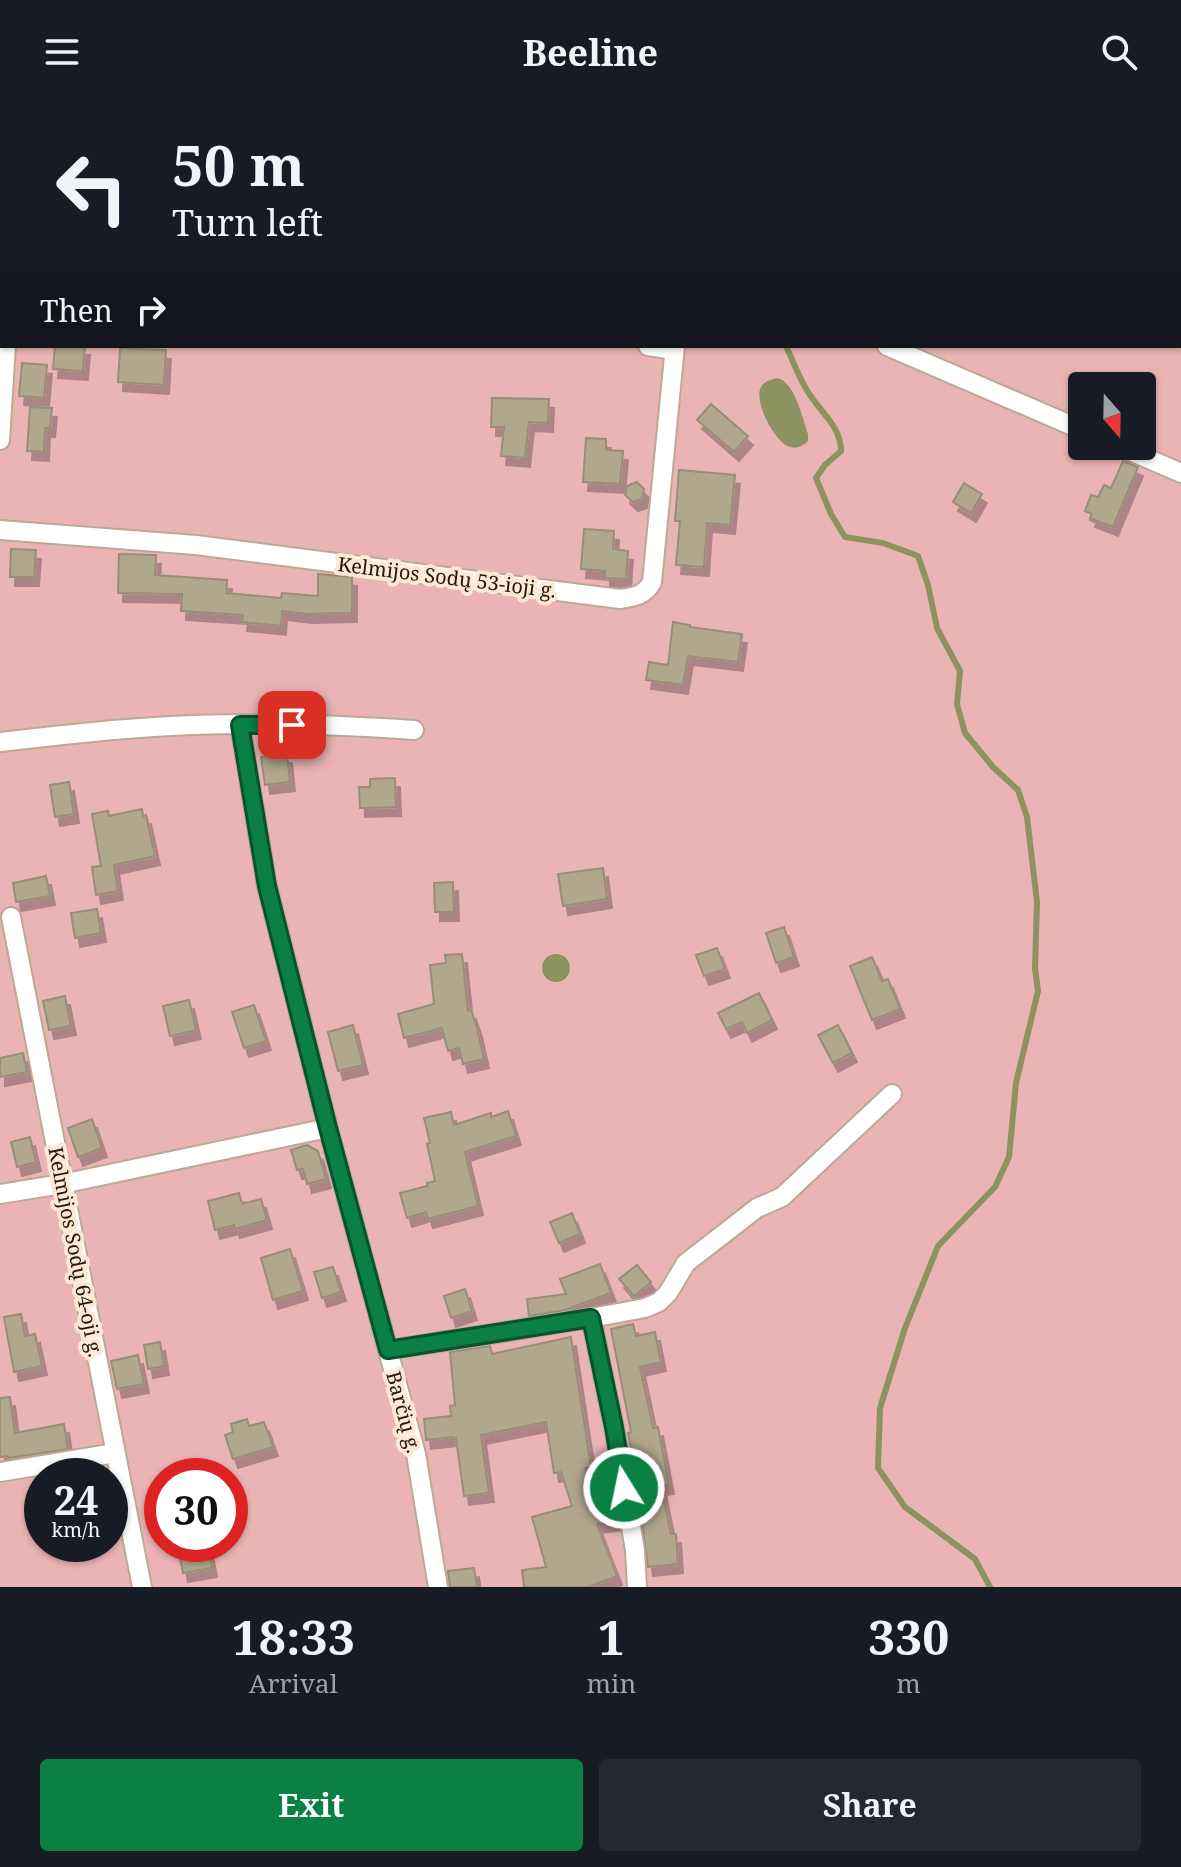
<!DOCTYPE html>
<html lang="en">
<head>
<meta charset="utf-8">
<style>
	:root { --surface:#171b24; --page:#242831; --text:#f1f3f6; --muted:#9ea1a6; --accent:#0b8043 }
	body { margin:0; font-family:"Noto Serif",serif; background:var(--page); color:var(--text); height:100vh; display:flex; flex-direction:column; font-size:30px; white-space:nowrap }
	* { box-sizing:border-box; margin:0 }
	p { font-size:26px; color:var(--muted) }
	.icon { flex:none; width:44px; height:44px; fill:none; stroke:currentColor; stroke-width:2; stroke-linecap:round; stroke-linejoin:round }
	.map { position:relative; height:1483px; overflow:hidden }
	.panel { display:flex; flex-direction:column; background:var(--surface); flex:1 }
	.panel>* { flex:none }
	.top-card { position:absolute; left:0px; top:0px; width:1182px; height:244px; box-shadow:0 2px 6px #0004; background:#171b24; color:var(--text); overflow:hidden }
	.needle { width:52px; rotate:160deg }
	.tools { position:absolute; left:1068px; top:268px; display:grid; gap:16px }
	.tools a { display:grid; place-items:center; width:88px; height:88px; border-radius:8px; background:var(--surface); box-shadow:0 2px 6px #0004; font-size:40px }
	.speed { position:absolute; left:24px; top:1354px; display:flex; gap:16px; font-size:40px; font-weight:700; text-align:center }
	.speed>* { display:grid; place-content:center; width:104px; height:104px; border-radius:50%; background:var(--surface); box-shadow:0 2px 6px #0004; line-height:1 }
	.speed small { font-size:20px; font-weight:400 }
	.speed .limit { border:12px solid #d22; background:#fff; color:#111 }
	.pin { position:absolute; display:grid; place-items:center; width:68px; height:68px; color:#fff; margin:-34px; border-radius:16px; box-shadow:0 4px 12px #0006 }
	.me { position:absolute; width:88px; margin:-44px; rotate:350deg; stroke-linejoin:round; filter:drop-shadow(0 0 6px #0008) }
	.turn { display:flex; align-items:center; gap:28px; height:168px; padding:0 40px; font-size:36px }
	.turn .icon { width:104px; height:104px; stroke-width:2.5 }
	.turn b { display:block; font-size:56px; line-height:68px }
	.then { display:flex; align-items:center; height:76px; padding:0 40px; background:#0003; gap:16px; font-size:30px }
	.eta { display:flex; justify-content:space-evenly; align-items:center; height:136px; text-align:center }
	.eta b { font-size:48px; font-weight:700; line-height:56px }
	.cta { display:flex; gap:16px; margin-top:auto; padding:16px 40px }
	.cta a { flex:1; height:92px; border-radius:8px; background:var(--accent); color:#fff; font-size:32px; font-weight:700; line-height:92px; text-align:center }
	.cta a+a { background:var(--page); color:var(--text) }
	header { display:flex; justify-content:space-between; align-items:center; height:104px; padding:0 40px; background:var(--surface); font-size:36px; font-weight:700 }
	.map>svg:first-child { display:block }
	.green { fill:#eab4b5; fill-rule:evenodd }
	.water { fill:#8d9261 }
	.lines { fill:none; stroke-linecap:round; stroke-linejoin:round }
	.stream { stroke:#8d9261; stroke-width:6 }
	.building { fill:#b1a78d; stroke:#988e75; stroke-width:2; filter:url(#shadow) }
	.street-casing { stroke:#bda894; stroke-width:22 }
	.street { stroke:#fff; stroke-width:18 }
	.route-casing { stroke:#07532c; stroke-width:20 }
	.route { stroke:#0b8043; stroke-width:14 }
	.labels { text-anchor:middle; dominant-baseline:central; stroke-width:8; stroke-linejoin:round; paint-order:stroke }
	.street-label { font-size:20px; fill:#201811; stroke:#fee8d3 }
</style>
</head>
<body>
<header><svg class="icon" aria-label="menu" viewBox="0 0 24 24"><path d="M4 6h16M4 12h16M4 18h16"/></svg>Beeline<svg class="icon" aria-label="search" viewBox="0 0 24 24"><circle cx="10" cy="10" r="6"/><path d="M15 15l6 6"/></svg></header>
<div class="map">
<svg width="1181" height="1483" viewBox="0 0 1181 1483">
	<defs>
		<filter id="shadow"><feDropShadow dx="5" dy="9" stdDeviation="0" flood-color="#0004"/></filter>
	</defs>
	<rect width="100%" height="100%" fill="#f1dbc6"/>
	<!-- green -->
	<path class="green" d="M 0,0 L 1181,0 L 1181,1483 L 0,1483 ZM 2,2 L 1180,2 L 1180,242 L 2,242 ZM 1082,282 L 1142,282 L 1142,342 L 1082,342 ZM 42,1372 L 110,1372 L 110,1440 L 42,1440 ZM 162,1372 L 230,1372 L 230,1440 L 162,1440 Z"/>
	<!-- water -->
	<g class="water">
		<path d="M 777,274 C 795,278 802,313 808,330 L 808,337 C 803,342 797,345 790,343 C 775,339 753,297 761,283 C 764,277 771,276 777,274 Z"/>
		<circle cx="556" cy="864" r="14"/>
	</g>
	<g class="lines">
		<!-- stream -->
		<g class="stream">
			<path d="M 873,0 L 873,2"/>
			<path d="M 786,242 C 793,257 799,274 808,288 C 820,308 841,322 841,347 L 825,361 L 816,374 L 831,410 L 845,433 L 883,439 L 918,452 L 928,481 L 937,524 L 960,567 L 957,600 L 965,629 L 993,663 L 1018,686 L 1027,713 L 1037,798 L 1035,864 L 1038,887 L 1016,979 L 1009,1053 L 995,1083 L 938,1142 L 905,1224 L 880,1304 L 878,1364 L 905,1403 L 975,1455 L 990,1483"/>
		</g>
	</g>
	<!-- building -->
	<g class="building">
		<path d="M 55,242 L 85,242 L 83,267 L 53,265 Z"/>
		<path d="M 120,244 L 166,246 L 164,281 L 118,278 Z"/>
		<path d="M 22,259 L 47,261 L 44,294 L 19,292 Z"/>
		<path d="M 492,294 L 549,295 L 548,319 L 529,318 L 525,354 L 501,352 L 504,323 L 491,323 Z"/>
		<path d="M 711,300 L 748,332 L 734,348 L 697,316 Z"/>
		<path d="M 30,303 L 52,304 L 50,324 L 45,324 L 44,348 L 27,347 Z"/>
		<path d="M 586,334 L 606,335 L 606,346 L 623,347 L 620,380 L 583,378 Z"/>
		<path d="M 1123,357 L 1138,363 L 1113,423 L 1090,414 L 1092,410 L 1085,407 L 1091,391 L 1098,393 L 1104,381 L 1111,384 Z"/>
		<path d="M 679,366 L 735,371 L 730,421 L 707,419 L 704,463 L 676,461 L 680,417 L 675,417 Z"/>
		<path d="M 637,378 L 644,385 L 642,395 L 633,398 L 625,391 L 627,382 Z"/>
		<path d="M 964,379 L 982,390 L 971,409 L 953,398 Z"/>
		<path d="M 584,425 L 614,427 L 613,445 L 628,447 L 626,475 L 605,474 L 605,467 L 581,465 Z"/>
		<path d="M 11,445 L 36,446 L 34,473 L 10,473 Z"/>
		<path d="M 119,450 L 156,451 L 155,471 L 227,476 L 226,489 L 281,494 L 282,489 L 318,492 L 318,470 L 352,473 L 352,509 L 307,510 L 282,507 L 281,522 L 242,518 L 243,511 L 181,507 L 182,490 L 118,489 Z"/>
		<path d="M 673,518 L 690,521 L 690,523 L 742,530 L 738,558 L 688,552 L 683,581 L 646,576 L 649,558 L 668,561 Z"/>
		<path d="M 287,650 L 290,678 L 265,681 L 261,653 Z"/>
		<path d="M 395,674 L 396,703 L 360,704 L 359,683 L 370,683 L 370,675 Z"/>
		<path d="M 69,678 L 74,710 L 55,713 L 50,681 Z"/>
		<path d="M 142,705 L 143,712 L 146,711 L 155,752 L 114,761 L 118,787 L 96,791 L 92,763 L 101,762 L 92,710 L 108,707 L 109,712 Z"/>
		<path d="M 603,764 L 607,795 L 563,802 L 558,770 Z"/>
		<path d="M 46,772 L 50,792 L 16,798 L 13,779 Z"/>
		<path d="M 453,778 L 454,808 L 435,808 L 434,779 Z"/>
		<path d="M 97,805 L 101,829 L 75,834 L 71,809 Z"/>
		<path d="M 784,823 L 794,853 L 776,859 L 766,829 Z"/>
		<path d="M 717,844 L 725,865 L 704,872 L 696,851 Z"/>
		<path d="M 462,850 L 468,907 L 471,906 L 477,924 L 484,955 L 463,960 L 459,944 L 448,947 L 442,924 L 404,934 L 398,910 L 434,900 L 430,861 L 446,859 L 445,851 Z"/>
		<path d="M 872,853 L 882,877 L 888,875 L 900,905 L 872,916 L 850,862 Z"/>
		<path d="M 759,889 L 772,916 L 747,929 L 742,918 L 726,925 L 718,909 Z"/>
		<path d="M 65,892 L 71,922 L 49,926 L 43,897 Z"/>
		<path d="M 189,896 L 196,926 L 170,932 L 163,902 Z"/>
		<path d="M 254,901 L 266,937 L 244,944 L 232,908 Z"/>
		<path d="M 353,921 L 363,961 L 338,967 L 328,928 Z"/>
		<path d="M 838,921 L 852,949 L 833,959 L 818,931 Z"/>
		<path d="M 23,949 L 27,968 L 0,973 L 0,954 Z"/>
		<path d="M 508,1007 L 516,1032 L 465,1048 L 478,1102 L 428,1115 L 426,1108 L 407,1114 L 400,1089 L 427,1082 L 427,1079 L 435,1077 L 427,1040 L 430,1039 L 424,1014 L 451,1008 L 454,1021 L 491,1009 L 491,1013 Z"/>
		<path d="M 92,1015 L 102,1044 L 78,1053 L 68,1024 Z"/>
		<path d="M 30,1033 L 36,1058 L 17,1063 L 11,1038 Z"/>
		<path d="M 307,1041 L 318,1047 L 326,1075 L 307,1080 L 303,1065 L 297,1066 L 291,1046 Z"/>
		<path d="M 239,1089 L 242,1100 L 261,1095 L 267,1116 L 235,1125 L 234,1121 L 215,1126 L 208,1097 Z"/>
		<path d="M 572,1109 L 580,1130 L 559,1139 L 550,1118 Z"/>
		<path d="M 290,1145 L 303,1187 L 273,1196 L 261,1154 Z"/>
		<path d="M 600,1160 L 611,1189 L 565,1206 L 529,1212 L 527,1195 L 566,1190 L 560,1175 Z"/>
		<path d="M 637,1161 L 651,1178 L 634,1192 L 619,1175 Z"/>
		<path d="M 333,1163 L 341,1188 L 322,1194 L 314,1168 Z"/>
		<path d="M 465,1185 L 472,1207 L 451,1214 L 444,1192 Z"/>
		<path d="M 21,1210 L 25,1232 L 35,1230 L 42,1262 L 14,1268 L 4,1213 Z"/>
		<path d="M 633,1220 L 636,1232 L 655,1228 L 661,1258 L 640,1263 L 653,1324 L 658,1323 L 669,1381 L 661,1382 L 671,1430 L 676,1430 L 678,1460 L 648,1463 L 636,1371 L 628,1329 L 631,1328 L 611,1225 Z"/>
		<path d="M 571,1233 L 591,1363 L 585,1364 L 595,1395 L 614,1393 L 618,1417 L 597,1420 L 617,1472 L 588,1483 L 524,1483 L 522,1466 L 546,1463 L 532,1413 L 572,1402 L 561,1368 L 554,1369 L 546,1318 L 481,1331 L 489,1389 L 464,1392 L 456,1334 L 453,1335 L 453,1333 L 426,1336 L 424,1315 L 451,1312 L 450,1302 L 455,1301 L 450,1248 L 490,1242 L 492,1250 Z"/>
		<path d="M 160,1238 L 164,1262 L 148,1265 L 144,1241 Z"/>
		<path d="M 138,1251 L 144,1280 L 117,1285 L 111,1257 Z"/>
		<path d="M 10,1293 L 15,1329 L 64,1320 L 68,1345 L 9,1354 L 8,1352 L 0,1353 L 0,1294 Z"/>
		<path d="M 247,1315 L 249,1322 L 264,1318 L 273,1343 L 233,1355 L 225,1331 L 233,1328 L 231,1320 Z"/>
		<path d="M 208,1443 L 212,1464 L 183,1469 L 179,1449 Z"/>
		<path d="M 474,1464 L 477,1483 L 450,1483 L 448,1467 Z"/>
	</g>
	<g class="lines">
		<!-- street casing -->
		<g class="street-casing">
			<g id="street">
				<path d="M 1147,0 L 1151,2"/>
				<path d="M 10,2 L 10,0"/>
				<path d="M 139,2 L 142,0"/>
				<path d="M 686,2 L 686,0"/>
				<path d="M 944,2 L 945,0"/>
				<path d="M 1180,15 L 1181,15"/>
				<path d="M 0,193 L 2,193"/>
				<path d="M 648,242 L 674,246"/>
				<path d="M 887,242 L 1082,326"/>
				<path d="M 0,336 L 6,242"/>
				<path d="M 1119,342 L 1181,369"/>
				<path d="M 0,426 L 196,441 L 620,495 C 635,493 645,491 652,478 L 675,242"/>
				<path d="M 240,621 L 267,782 L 328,1024 L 416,1350 L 438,1483"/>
				<path d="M 0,638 C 46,633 93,627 140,624 C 230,617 323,620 414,626"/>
				<path d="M 11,813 L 142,1483"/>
				<path d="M 0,1090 L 62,1080 L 328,1024"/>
				<path d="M 388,1246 L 591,1214"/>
				<path d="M 0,1368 L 115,1349"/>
				<path d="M 637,1483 L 635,1446 L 614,1323 L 591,1214 L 645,1204 L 659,1198 L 668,1189 L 686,1159 L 757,1104 L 782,1093 L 892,990"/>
			</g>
		</g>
		<!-- street -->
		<use href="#street" class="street"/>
	</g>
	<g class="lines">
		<!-- route casing -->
		<g class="route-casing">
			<path id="route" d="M 292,621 L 240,621 L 267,782 L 328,1024 L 388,1246 L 591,1214 L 614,1323 L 624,1384"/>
		</g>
		<!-- route -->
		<use href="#route" class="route"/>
	</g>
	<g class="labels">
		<!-- street labels -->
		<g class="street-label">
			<text transform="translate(447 473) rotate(7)">Kelmijos Sodų 53-ioji g.</text>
			<text transform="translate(76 1148) rotate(79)">Kelmijos Sodų 64-oji g.</text>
			<text transform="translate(404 1308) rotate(75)">Barčių g.</text>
		</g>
	</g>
</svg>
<div class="tools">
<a><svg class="needle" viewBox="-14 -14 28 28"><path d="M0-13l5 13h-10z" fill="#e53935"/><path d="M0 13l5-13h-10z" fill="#9ea1a6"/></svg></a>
</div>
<div class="speed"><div>24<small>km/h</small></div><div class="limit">30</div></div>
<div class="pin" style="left:292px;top:621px;background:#d93025"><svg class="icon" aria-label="arrive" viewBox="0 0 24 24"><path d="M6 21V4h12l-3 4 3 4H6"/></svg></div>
<svg class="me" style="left:624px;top:1384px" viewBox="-20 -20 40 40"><circle r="17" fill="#0b8043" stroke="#fff" stroke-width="3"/><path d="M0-11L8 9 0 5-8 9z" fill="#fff"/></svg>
<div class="top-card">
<div class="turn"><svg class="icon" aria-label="left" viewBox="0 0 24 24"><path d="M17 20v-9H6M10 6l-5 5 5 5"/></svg><div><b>50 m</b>Turn left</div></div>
<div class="then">Then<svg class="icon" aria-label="right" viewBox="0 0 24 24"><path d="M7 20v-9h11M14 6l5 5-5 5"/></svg></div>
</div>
</div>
<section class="panel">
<div class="eta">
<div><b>18:33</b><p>Arrival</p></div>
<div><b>1</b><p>min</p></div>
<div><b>330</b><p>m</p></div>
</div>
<div class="cta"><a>Exit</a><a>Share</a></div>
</section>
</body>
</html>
